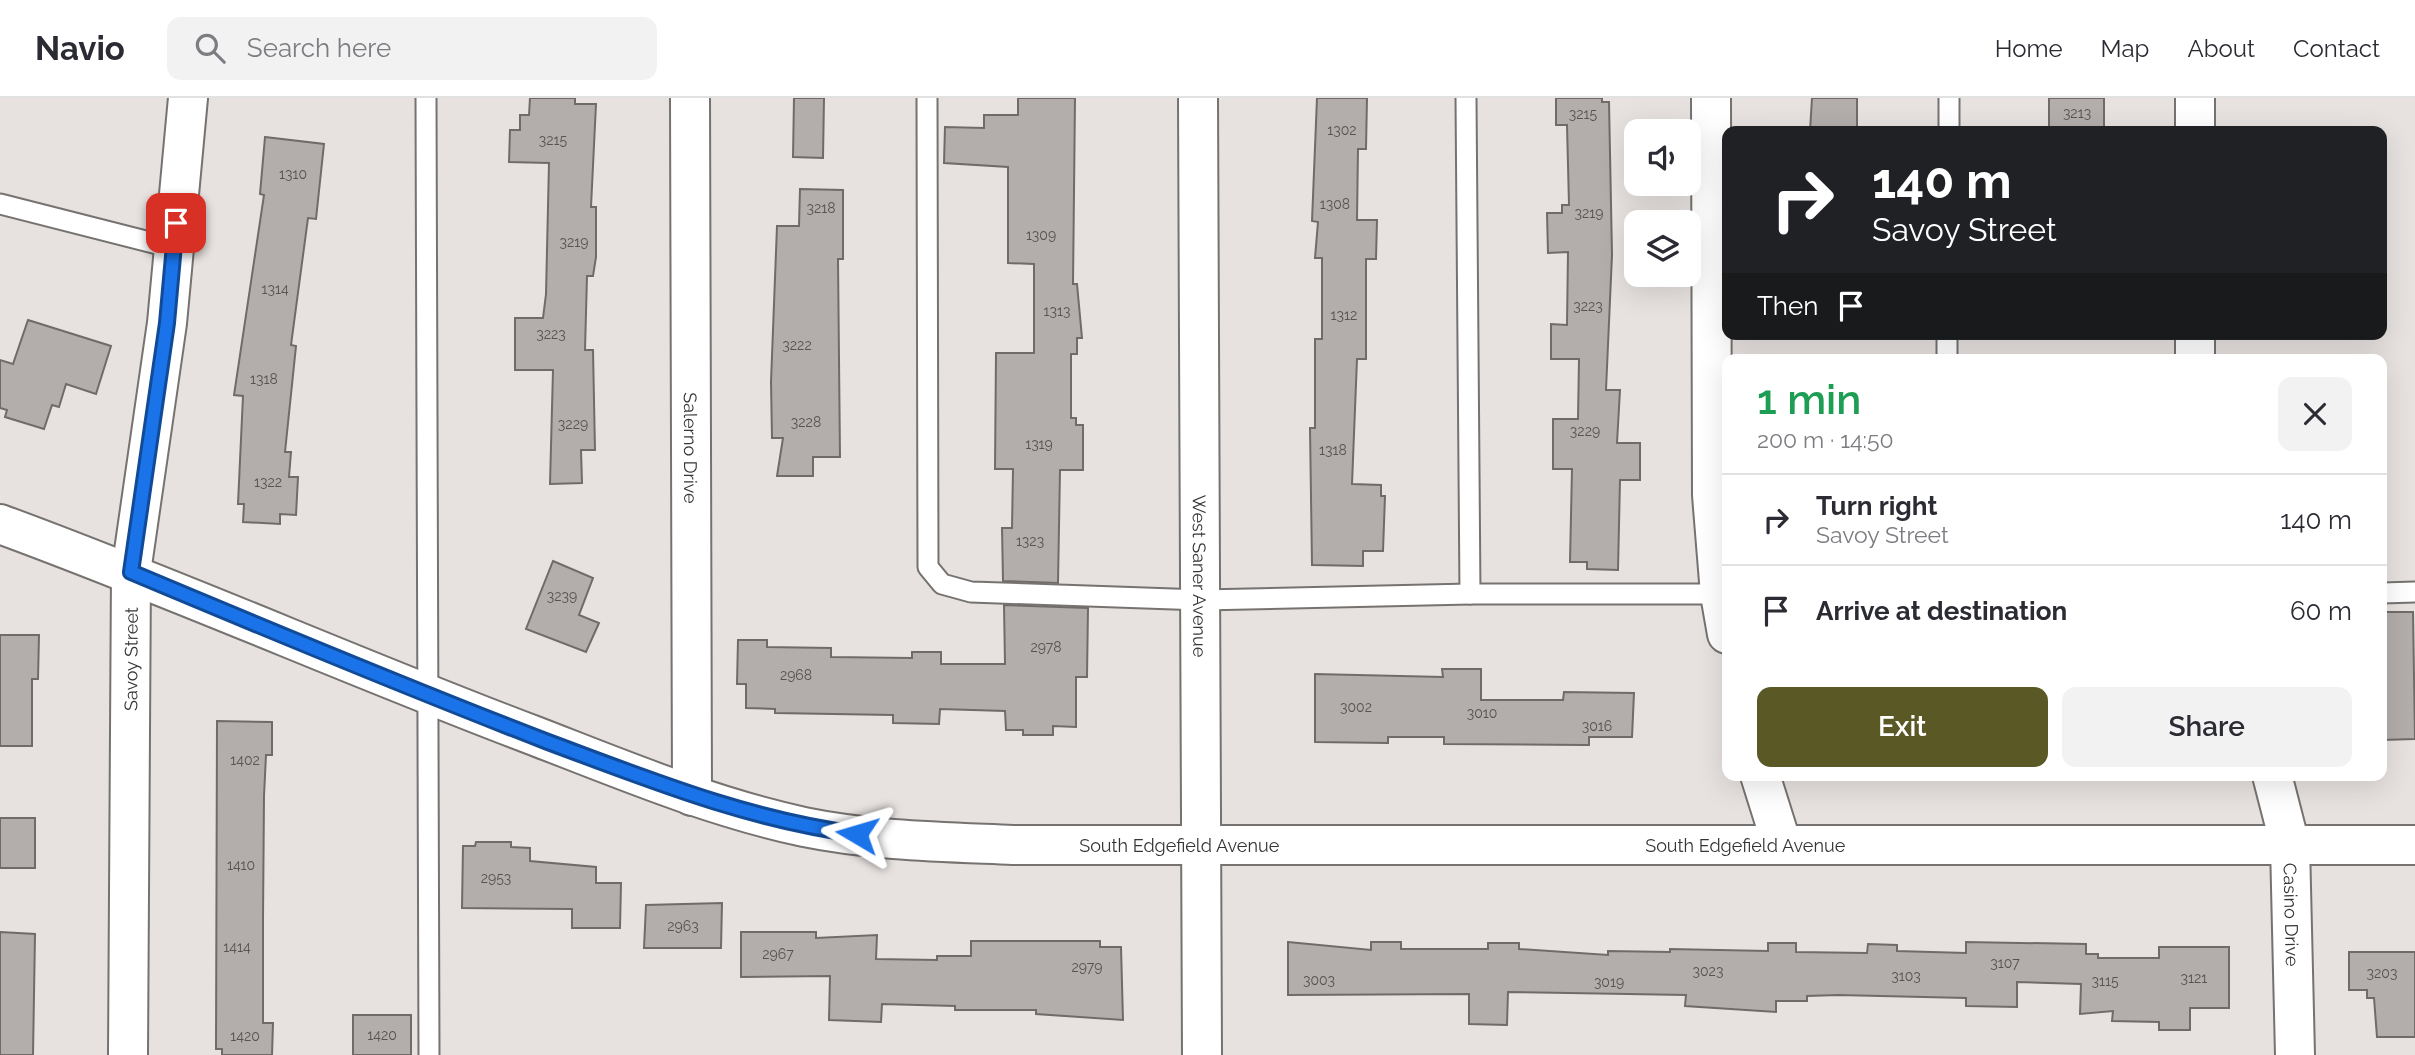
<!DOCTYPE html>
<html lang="en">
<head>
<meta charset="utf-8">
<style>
	:root { --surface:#fff; --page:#f2f2f3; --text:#2b2b33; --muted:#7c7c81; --line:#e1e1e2; --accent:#5a5925 }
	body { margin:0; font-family:Raleway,sans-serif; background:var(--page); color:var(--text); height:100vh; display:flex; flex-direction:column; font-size:26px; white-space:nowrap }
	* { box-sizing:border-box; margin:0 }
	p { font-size:23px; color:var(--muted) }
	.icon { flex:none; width:38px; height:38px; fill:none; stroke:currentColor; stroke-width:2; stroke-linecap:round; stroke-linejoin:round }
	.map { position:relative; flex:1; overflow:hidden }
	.panel { position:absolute; left:1722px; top:256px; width:665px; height:427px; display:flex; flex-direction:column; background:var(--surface); border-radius:14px; box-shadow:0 7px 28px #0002 }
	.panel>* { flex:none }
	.top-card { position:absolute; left:1722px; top:28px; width:665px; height:214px; border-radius:14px; box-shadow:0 7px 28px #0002; background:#202124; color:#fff; overflow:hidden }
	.controls { position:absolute; left:1624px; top:21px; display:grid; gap:14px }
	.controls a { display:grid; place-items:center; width:77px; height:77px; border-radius:14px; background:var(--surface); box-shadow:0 7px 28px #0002; font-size:35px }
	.pin { position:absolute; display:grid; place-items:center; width:60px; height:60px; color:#fff; margin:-30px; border-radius:14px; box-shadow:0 4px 10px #0006 }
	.me { position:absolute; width:77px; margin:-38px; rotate:277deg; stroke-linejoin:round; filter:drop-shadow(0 0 5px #0008) }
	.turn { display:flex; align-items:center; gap:24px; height:147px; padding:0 35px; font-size:32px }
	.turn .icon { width:91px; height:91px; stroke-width:2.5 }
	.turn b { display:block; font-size:49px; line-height:60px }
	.then { display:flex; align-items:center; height:66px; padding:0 35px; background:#0003; gap:14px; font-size:26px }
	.round { display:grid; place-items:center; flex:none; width:74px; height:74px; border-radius:14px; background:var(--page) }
	.head { display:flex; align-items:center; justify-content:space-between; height:119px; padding:0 35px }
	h1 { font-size:42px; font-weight:600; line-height:52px; color:#1e9e55 }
	.cta { display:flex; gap:14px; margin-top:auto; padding:14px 35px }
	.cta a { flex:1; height:80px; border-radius:14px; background:var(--accent); color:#fff; font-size:28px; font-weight:600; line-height:80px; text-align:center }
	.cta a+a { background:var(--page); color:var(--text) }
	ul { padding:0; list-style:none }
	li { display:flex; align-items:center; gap:21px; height:91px; padding:0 35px; border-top:2px solid var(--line) }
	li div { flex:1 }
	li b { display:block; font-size:26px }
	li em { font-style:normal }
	header { display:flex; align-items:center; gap:42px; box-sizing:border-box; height:98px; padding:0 35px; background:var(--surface); border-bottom:2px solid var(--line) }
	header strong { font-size:33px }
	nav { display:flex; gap:38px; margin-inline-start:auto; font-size:24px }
	.search { width:490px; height:63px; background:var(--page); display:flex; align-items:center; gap:18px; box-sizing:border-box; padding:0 24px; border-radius:14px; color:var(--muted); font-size:26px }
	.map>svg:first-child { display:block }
	.building { fill:#b3aeab; stroke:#706b69; stroke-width:2 }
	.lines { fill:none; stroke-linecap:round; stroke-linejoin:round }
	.service-casing { stroke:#767270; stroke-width:23 }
	.minor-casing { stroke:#767270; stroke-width:42 }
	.tertiary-casing { stroke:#767270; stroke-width:42 }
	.service { stroke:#fff; stroke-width:19 }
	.minor { stroke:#fff; stroke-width:38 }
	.tertiary { stroke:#fff; stroke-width:38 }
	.route-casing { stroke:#114b97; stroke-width:18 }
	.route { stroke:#1a73e8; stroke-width:12 }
	.labels { text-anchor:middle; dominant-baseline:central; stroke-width:6; stroke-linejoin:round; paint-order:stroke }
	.number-label { font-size:14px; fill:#565352 }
	.street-label { font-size:18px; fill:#373534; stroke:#f5f0ed }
</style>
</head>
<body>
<header>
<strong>Navio</strong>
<div class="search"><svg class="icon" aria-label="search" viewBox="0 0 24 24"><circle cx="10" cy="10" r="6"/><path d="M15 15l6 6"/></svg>Search here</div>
<nav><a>Home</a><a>Map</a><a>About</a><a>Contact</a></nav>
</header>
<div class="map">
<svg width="2415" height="957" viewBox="0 0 2415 957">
	<rect width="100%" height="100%" fill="#e7e2e0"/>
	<!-- building -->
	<g class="building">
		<path d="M 530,0 L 575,0 L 575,6 L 596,6 L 591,109 L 596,109 L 596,159 L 593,178 L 587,178 L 585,252 L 593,252 L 595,352 L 581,352 L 582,385 L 550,386 L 553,272 L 515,272 L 515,220 L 543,220 L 546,196 L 549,65 L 509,64 L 510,32 L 520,32 L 520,17 L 529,17 Z"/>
		<path d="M 794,0 L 824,0 L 823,60 L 793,59 Z"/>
		<path d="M 1018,0 L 1075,0 L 1073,186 L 1077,186 L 1082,240 L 1077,240 L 1077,256 L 1071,256 L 1071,320 L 1076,320 L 1076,327 L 1083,327 L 1083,372 L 1060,372 L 1058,485 L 1003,483 L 1002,430 L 1012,430 L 1013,371 L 995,371 L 996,255 L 1034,255 L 1034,166 L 1008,165 L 1008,69 L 944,65 L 945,29 L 984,30 L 984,17 L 1018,17 Z"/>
		<path d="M 1317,0 L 1367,0 L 1366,51 L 1358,51 L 1357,122 L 1377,122 L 1376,161 L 1366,161 L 1366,261 L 1357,261 L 1352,386 L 1381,387 L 1381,398 L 1385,398 L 1383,453 L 1363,453 L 1363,468 L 1312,467 L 1310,330 L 1315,330 L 1315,241 L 1322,241 L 1322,160 L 1315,160 L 1318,124 L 1312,123 Z"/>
		<path d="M 1556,0 L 1602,0 L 1602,4 L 1609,4 L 1612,157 L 1606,292 L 1620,292 L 1617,345 L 1640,345 L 1640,382 L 1620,382 L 1618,472 L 1587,471 L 1587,464 L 1570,464 L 1572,371 L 1553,371 L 1553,321 L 1578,321 L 1579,261 L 1551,261 L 1551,226 L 1567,227 L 1568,154 L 1548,155 L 1547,115 L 1562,115 L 1562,107 L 1569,107 L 1567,27 L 1556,27 Z"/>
		<path d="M 1812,0 L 1857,0 L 1857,33 L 1810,33 Z"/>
		<path d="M 2049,0 L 2104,0 L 2104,33 L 2049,31 Z"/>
		<path d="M 265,39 L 324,46 L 316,121 L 308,120 L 291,247 L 296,248 L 285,354 L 291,354 L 289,379 L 298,379 L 296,417 L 280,416 L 280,426 L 243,424 L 244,406 L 238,406 L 243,298 L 234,297 L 264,97 L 260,96 Z"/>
		<path d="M 800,91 L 843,92 L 843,161 L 838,161 L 840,359 L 813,359 L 813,378 L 777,378 L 783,340 L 772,340 L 771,284 L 777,128 L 799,128 Z"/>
		<path d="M 28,222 L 111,248 L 96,296 L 66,286 L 59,309 L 52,307 L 44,331 L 5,319 L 7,312 L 0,310 L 0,262 L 13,266 Z"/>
		<path d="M 553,463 L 593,480 L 579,517 L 599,525 L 586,554 L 526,531 Z"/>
		<path d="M 1004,507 L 1088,510 L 1087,579 L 1076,579 L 1076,629 L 1053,628 L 1053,637 L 1023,637 L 1023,632 L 1006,632 L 1005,613 L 940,611 L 939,626 L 893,625 L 893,617 L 775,615 L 775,611 L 746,610 L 746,586 L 737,586 L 738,542 L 767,542 L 767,549 L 831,550 L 831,559 L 912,560 L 912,554 L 941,554 L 941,566 L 1005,566 Z"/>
		<path d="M 2382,514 L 2413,514 L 2415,641 L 2382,642 Z"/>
		<path d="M 0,537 L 39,537 L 38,581 L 32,581 L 32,648 L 0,648 Z"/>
		<path d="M 1442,571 L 1481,571 L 1481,602 L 1563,602 L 1564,594 L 1634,595 L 1632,639 L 1589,639 L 1589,647 L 1584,647 L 1444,646 L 1444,639 L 1388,639 L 1388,645 L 1315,644 L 1315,576 L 1443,579 Z"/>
		<path d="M 217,623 L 272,624 L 272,657 L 266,657 L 264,698 L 263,821 L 263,925 L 273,925 L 272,957 L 222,957 L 222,951 L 216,951 Z"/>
		<rect x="0" y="720" width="35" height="50"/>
		<path d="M 476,744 L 511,744 L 511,749 L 530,750 L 530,763 L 596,769 L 596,785 L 621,785 L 620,830 L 572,830 L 572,811 L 462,810 L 463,748 L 475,748 Z"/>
		<path d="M 722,805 L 721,850 L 644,850 L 646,807 Z"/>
		<path d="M 0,834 L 35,836 L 33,957 L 0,957 Z"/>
		<path d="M 741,834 L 816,834 L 816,840 L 877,837 L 876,861 L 937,862 L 937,858 L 971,858 L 971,843 L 1100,843 L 1100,849 L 1121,849 L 1123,922 L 1036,916 L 1036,912 L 955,912 L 955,908 L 882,906 L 881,924 L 829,922 L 830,878 L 741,879 Z"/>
		<path d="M 1288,844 L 1371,852 L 1371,844 L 1401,844 L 1401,851 L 1488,851 L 1488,845 L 1519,845 L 1519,851 L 1608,857 L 1608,853 L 1670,854 L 1670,851 L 1768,853 L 1768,845 L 1796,845 L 1796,854 L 1867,855 L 1868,846 L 1897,847 L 1897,853 L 1966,855 L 1966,844 L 2086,846 L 2086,856 L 2098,856 L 2098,860 L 2159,860 L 2159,849 L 2229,849 L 2229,910 L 2190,910 L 2190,932 L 2159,932 L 2159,924 L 2112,923 L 2113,913 L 2080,916 L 2081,886 L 2017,884 L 2017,909 L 1966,908 L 1966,900 L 1838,897 L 1807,898 L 1807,903 L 1776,903 L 1776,914 L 1685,908 L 1686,897 L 1508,894 L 1507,927 L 1469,926 L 1469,896 L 1288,897 Z"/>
		<path d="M 2349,854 L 2415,854 L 2415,939 L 2377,939 L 2374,900 L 2367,900 L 2367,892 L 2349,892 Z"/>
		<rect x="353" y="917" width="58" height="40"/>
	</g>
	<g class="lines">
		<!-- service casing -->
		<g class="service-casing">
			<g id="service">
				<path d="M 426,0 L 429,957"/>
				<path d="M 927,0 L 928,469 L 942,486 L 971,494 L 1202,502 L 1470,496 L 1726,496"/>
				<path d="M 1466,0 L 1470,496"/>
				<path d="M 1949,33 L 1949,0"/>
				<path d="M 0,106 L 173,150"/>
				<path d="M 1947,261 L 1947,236"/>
				<path d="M 2382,495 L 2415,494"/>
			</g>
		</g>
		<!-- minor casing -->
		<g class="minor-casing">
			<g id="minor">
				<path id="s1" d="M 690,0 L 692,698"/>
				<path d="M 1711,0 L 1712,397 L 1720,496 L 1727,536"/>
				<path d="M 2195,33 L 2195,0"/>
				<path d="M 2195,261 L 2195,236"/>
				<path d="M 1760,677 L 1782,747"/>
				<path id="s2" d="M 2272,677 L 2290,747 L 2295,957"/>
				<path id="s3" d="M 128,957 L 131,474 L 167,225 L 188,0"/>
			</g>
		</g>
		<!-- tertiary casing -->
		<g class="tertiary-casing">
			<g id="tertiary">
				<path id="s4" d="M 1198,0 L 1202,957"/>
				<path id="s5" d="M 0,426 C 180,492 355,570 535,638 C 623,672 711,709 804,729 C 872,743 944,744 1013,747 L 2415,747"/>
			</g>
		</g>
		<!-- service -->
		<use href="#service" class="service"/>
		<!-- minor -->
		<use href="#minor" class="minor"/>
		<!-- tertiary -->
		<use href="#tertiary" class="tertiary"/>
	</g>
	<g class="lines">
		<!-- route casing -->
		<g class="route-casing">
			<path id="route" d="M 176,125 L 167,225 L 131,474 C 269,532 408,590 548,644 C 650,682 749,722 857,736"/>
		</g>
		<!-- route -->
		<use href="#route" class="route"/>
	</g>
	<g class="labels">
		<!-- number labels -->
		<g class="number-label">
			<text x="2077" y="15">3213</text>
			<text x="1583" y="16">3215</text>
			<text x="1342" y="32">1302</text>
			<text x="553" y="42">3215</text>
			<text x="293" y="76">1310</text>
			<text x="1335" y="106">1308</text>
			<text x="821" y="110">3218</text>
			<text x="1589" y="115">3219</text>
			<text x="1041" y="137">1309</text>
			<text x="574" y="144">3219</text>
			<text x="275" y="191">1314</text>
			<text x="1588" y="208">3223</text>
			<text x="1057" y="213">1313</text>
			<text x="1344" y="217">1312</text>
			<text x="551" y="236">3223</text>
			<text x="797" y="247">3222</text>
			<text x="264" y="281">1318</text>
			<text x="806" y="324">3228</text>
			<text x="573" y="326">3229</text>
			<text x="1585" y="333">3229</text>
			<text x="1039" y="346">1319</text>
			<text x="1333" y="352">1318</text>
			<text x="268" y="384">1322</text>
			<text x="1030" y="443">1323</text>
			<text x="562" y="498">3239</text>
			<text x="1046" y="549">2978</text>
			<text x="796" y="577">2968</text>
			<text x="1356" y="609">3002</text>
			<text x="1482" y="615">3010</text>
			<text x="1597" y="628">3016</text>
			<text x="245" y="662">1402</text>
			<text x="241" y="767">1410</text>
			<text x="496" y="780">2953</text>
			<text x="683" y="828">2963</text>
			<text x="237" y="849">1414</text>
			<text x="778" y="856">2967</text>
			<text x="2005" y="865">3107</text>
			<text x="1087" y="869">2979</text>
			<text x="1708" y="873">3023</text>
			<text x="2382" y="875">3203</text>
			<text x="1906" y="878">3103</text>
			<text x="2194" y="880">3121</text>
			<text x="1319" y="882">3003</text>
			<text x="2105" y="883">3115</text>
			<text x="1609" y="884">3019</text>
			<text x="382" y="937">1420</text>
			<text x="245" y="938">1420</text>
		</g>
		<!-- street labels -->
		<g class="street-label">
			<text stroke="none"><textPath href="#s1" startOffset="350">Salerno Drive</textPath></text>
			<text stroke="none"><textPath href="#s4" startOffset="478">West Saner Avenue</textPath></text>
			<text stroke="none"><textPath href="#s3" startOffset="396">Savoy Street</textPath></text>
			<text stroke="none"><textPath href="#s5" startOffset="1236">South Edgefield Avenue</textPath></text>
			<text stroke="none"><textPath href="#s5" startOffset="1802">South Edgefield Avenue</textPath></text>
			<text stroke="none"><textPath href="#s2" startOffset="142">Casino Drive</textPath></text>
		</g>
	</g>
</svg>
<div class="controls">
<a><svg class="icon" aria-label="sound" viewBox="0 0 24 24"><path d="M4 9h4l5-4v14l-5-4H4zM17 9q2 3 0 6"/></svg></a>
<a><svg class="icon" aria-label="layers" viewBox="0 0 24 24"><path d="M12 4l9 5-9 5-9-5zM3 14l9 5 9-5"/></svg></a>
</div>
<div class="pin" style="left:176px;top:125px;background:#d93025"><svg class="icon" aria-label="arrive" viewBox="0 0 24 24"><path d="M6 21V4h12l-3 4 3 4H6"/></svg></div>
<svg class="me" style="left:857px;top:736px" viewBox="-20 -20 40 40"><path d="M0-17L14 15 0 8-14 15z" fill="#1a73e8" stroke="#fff" stroke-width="4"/></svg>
<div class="top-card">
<div class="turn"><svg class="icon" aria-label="right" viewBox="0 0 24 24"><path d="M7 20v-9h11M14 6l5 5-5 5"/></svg><div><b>140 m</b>Savoy Street</div></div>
<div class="then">Then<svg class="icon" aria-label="arrive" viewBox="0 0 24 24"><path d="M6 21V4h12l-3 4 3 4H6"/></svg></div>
</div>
<section class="panel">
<div class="head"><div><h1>1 min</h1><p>200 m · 14:50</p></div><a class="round"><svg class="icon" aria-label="close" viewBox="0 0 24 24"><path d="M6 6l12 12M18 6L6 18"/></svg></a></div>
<ul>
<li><svg class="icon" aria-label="right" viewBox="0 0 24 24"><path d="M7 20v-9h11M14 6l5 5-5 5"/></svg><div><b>Turn right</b><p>Savoy Street</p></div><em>140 m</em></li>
<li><svg class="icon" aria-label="arrive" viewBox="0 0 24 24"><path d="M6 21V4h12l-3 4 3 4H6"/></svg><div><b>Arrive at destination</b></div><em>60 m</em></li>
</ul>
<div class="cta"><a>Exit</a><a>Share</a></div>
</section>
</div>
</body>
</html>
